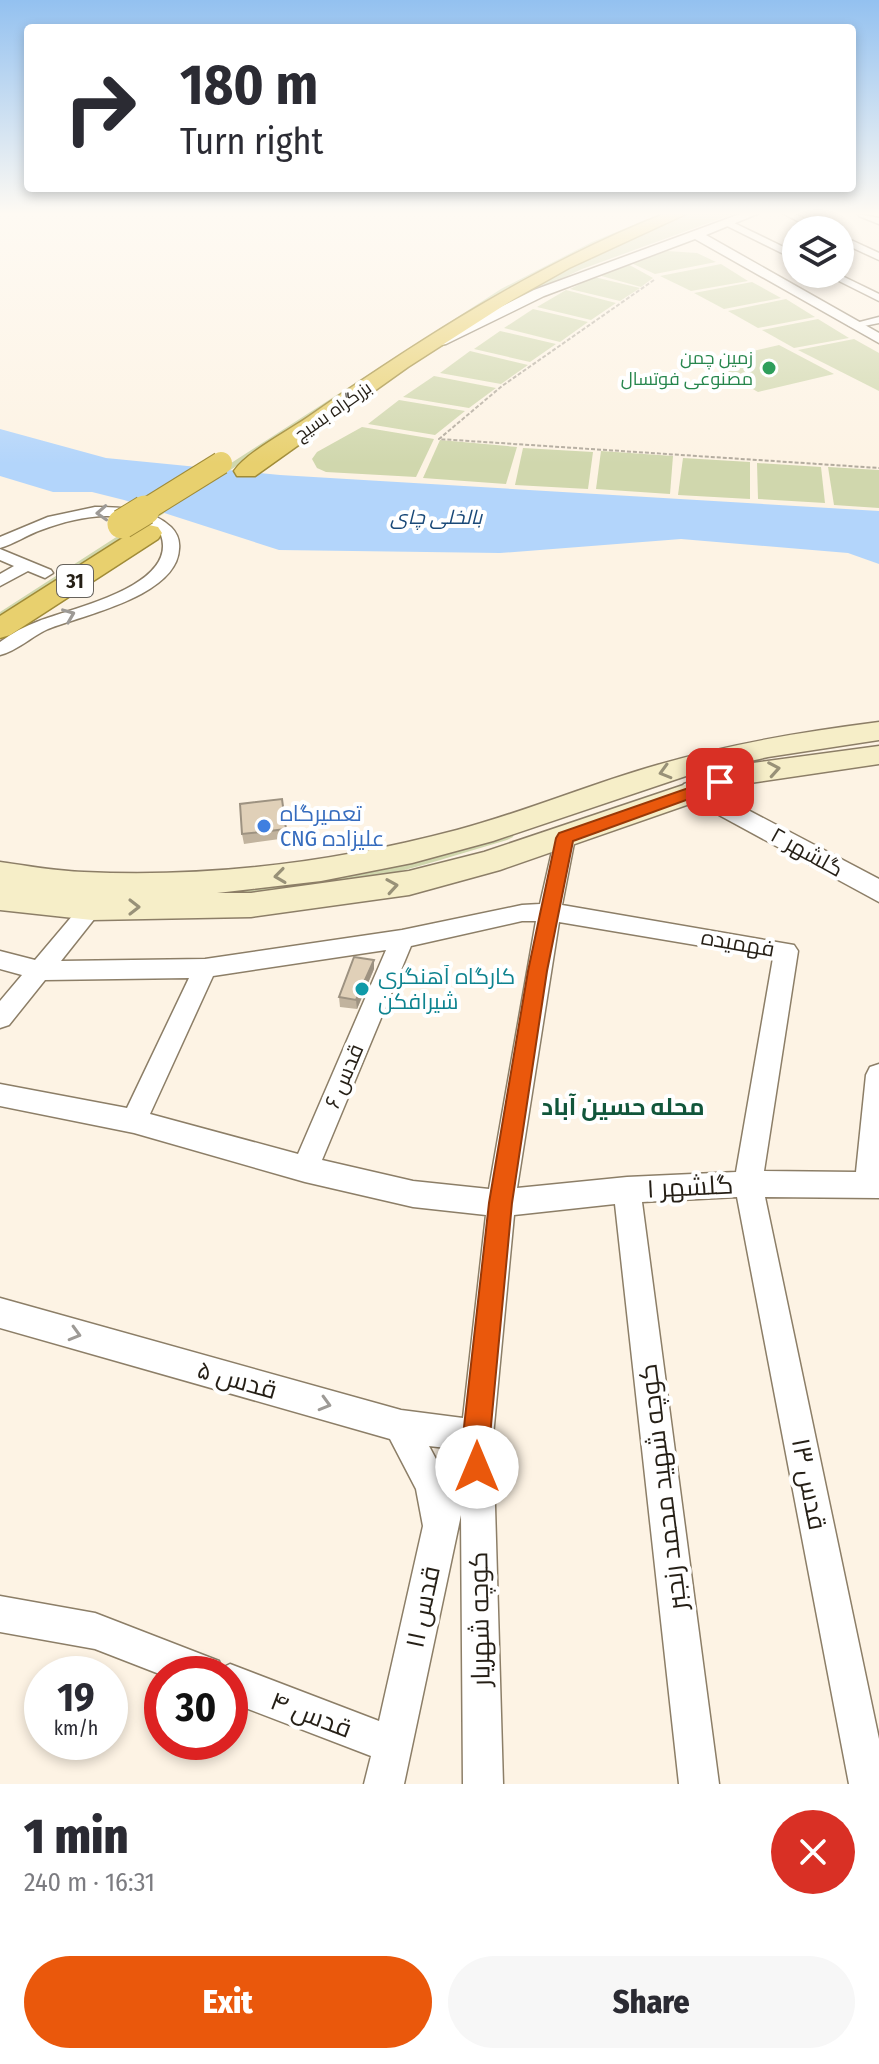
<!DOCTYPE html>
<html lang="en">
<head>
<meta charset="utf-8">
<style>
	:root { --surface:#fff; --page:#f7f7f7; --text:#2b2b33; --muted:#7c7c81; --accent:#ea580c }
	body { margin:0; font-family:"Fira Sans Condensed",Cairo,sans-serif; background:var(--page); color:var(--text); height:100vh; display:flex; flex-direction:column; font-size:30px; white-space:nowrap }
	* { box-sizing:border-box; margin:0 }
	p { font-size:26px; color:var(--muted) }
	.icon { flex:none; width:44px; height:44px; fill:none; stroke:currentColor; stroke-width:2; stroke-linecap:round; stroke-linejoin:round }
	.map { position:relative; height:1784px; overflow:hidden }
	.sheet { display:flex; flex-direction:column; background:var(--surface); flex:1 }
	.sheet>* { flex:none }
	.guide { position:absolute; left:24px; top:24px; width:832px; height:168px; border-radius:8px; box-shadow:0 4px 12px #0003; background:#fff; color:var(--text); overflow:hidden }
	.controls { position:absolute; left:782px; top:216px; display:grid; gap:16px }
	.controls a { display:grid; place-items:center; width:72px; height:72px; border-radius:50%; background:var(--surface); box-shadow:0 4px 12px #0003; font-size:40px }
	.speed { position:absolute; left:24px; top:1656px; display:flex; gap:16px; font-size:40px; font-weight:700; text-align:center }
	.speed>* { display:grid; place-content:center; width:104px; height:104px; border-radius:50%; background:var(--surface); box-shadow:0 4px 12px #0003; line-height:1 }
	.speed small { font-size:20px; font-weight:400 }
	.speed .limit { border:12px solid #d22; background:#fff; color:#111 }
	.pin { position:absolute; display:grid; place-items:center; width:68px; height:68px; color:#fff; margin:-34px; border-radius:16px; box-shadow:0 4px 12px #0006 }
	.me { position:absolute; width:88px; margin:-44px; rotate:0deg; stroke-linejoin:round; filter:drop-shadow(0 0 6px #0008) }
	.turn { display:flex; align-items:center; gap:28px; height:168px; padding:0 24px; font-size:36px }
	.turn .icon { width:104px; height:104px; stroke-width:2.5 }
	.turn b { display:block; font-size:56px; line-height:68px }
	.round { display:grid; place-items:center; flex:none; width:84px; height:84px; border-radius:42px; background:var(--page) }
	.summary { display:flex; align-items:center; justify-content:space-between; height:136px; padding:0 24px }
	h1 { font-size:48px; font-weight:800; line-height:60px }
	.primary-button { display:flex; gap:16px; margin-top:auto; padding:16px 24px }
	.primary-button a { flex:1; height:92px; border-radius:48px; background:var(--accent); color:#fff; font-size:32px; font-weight:800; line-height:92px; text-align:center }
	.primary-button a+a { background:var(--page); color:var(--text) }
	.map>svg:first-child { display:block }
	.green { fill:#d0d7ad }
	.water { fill:#b3d5fb }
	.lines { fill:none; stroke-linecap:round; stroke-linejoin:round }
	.minor-casing { stroke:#8c7e67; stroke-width:3 }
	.tertiary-casing { stroke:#8c7e67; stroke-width:3 }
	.secondary-casing { stroke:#8c7e67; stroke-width:3 }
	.trunk-casing { stroke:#a08b37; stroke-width:3 }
	.path { stroke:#b3ab9e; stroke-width:2; stroke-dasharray:4 2; stroke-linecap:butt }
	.minor { fill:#fff; fill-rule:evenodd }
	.tertiary { fill:#fff; fill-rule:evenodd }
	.secondary { fill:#f6eec8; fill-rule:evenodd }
	.trunk { fill:#e8d06e; fill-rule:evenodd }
	.trunk-bridge-far1-casing { stroke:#a08b37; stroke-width:24; stroke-linecap:butt }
	.trunk-bridge-casing { stroke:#a08b37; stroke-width:31; stroke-linecap:butt }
	.trunk-bridge-far1 { stroke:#e8d06e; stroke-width:22 }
	.trunk-bridge { stroke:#e8d06e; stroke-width:29 }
	.wall { fill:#c1b39e }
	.shaded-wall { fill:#9d9281 }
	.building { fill:#e0d0b8; stroke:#9d9281; stroke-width:2 }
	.oneway { stroke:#9d9a96 }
	.oneway2 { stroke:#989178 }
	.route { fill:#ea580c; stroke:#983908; stroke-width:2 }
	.leisure-dot { fill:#2e9e5b; stroke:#fff; stroke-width:3 }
	.shop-dot { fill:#3f7fe0; stroke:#fff; stroke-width:3 }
	.culture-dot { fill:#0f9aa8; stroke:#fff; stroke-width:3 }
	.labels { text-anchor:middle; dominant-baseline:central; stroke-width:8; stroke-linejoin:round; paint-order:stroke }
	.far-leisure-label { font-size:18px; fill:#27864d; stroke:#fff; text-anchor:end }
	.far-street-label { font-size:18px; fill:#251f16; stroke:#fff }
	.far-water-label { font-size:20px; font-style:italic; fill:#1a4978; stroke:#fff }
	.shield { fill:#fff; stroke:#66625c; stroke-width:2 }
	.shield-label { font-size:20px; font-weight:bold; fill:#251f16 }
	.shop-label { font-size:22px; fill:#366cbe; stroke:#fff; text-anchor:start }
	.street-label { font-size:22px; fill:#251f16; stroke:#fff }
	.culture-label { font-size:22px; fill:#0d838f; stroke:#fff; text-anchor:start }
	.neighbourhood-label { font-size:24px; font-weight:bold; fill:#11563b; stroke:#fff }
	.near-street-label { font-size:26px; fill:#251f16; stroke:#fff }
</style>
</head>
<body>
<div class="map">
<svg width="879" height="1784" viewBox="0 0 879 1784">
	<rect width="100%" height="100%" fill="#fdf3e4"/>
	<!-- green -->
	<g class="green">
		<path d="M 660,214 L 667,214 L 596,243 L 507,290 L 0,620 L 0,612 L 501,289 L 592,242 Z"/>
		<path d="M 687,214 L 733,214 L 582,269 L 491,312 C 553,273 618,240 687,214 Z"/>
		<path d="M 667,251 L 697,253 L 716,262 L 655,274 L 629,262 Z"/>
		<path d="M 626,263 L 653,278 L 641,287 L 598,275 Z"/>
		<path d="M 721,264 L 748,281 L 691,291 L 660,276 Z"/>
		<path d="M 594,277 L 640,288 L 620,301 L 570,289 Z"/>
		<path d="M 752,282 L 781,298 L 724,309 L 694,293 Z"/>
		<path d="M 566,290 L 616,303 L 591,320 L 537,307 Z"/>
		<path d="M 786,299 L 815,317 L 758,328 L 728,311 Z"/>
		<path d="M 533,309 L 588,322 L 560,342 L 504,328 Z"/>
		<path d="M 818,319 L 849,338 L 794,348 L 762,330 Z"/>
		<path d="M 500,331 L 556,344 L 530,362 L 474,349 Z"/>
		<path d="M 854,339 L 879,353 L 879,391 L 798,350 Z"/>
		<path d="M 779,345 L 834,374 L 758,392 L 706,362 Z"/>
		<path d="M 470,351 L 528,365 L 501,384 L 440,373 Z"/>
		<path d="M 434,376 L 496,388 L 469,408 L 403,397 Z"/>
		<path d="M 399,400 L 465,411 L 435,435 L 368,424 Z"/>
		<path d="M 362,427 L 434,439 L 416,477 L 326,472 L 317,468 L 312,459 L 317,452 Z"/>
		<path d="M 440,440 L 517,447 L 506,484 L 423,478 Z"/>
		<path d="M 523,448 L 593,452 L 588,489 L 515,485 Z"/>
		<path d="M 601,451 L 673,456 L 670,494 L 596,489 Z"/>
		<path d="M 683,458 L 750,462 L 750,499 L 678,495 Z"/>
		<path d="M 757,463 L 821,467 L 825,503 L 758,499 Z"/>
		<path d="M 828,467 L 879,470 L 879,508 L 834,505 Z"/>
		<path d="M 509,831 L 514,833 L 513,837 L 507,840 C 460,854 414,869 366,879 C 247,904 120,908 0,889 L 0,880 C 130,898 258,892 386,865 C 427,856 468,837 509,831 Z"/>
	</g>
	<!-- water -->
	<path class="water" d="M 0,429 L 106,458 L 280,475 L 879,511 L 879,564 L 848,553 L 681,539 L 500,553 L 279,550 L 124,500 L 92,492 L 53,492 L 0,476 Z"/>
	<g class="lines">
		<!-- minor casing -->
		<g class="minor-casing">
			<g id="minor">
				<path d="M 784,214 L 795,214 L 827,230 L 815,230 Z"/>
				<path d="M 858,214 L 879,218 L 879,224 L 859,216 Z"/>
				<path d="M 726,219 L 796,253 L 796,260 L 723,224 Z"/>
				<path d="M 840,235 L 879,253 L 879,260 L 840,242 Z"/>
				<path d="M 825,274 L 838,274 L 879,294 L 879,301 Z"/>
				<path d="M 879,317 L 879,323 L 854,328 L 848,325 Z"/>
				<path d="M 95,507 C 120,507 151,508 171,527 C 177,533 180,540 179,549 C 177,596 83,615 48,629 C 32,636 17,651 0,655 L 0,642 C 12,633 25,626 39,621 C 72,608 179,586 161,535 C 128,505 79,516 41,530 C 27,535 14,544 0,548 L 0,537 L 48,517 Z"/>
				<path d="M 0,549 L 51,570 L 53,573 L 45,578 L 28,571 L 0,586 L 0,574 L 14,566 L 0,560 Z"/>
				<path d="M 565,831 L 572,833 L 575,838 L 562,905 L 794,945 L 798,951 L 764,1171 L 856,1172 L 866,1075 L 870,1067 L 879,1064 L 879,1198 L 765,1197 L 879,1739 L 879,1784 L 849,1784 L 737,1197 L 642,1202 L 719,1784 L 679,1784 L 615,1204 L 514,1215 L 493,1436 L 503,1784 L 463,1784 L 461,1515 L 404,1784 L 364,1784 L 371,1756 L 230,1702 L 230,1674 L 162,1675 L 95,1649 L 0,1632 L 0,1596 L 95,1613 L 219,1661 L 222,1668 L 230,1664 L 379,1721 L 423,1526 L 416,1489 L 390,1439 L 0,1328 L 0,1298 L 401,1410 L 463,1418 L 486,1215 L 413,1207 L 305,1182 L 134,1133 L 0,1106 L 0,1084 L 127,1108 L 189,978 L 45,980 L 9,1025 L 0,1028 L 0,1001 L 22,975 L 0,969 L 0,951 L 35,960 L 84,902 L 92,900 L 100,902 L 103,908 L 61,961 L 205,959 L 402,930 L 522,905 L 540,904 L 555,838 L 558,833 ZM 522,921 L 536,921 L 489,1189 L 413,1181 L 322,1160 L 411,946 ZM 559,922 L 773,958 L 736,1172 L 627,1177 L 517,1188 ZM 386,950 L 298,1154 L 150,1114 L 213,976 ZM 429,1446 L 455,1449 L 444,1475 L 444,1474 Z"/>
			</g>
		</g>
		<!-- tertiary casing -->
		<g class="tertiary-casing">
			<g id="tertiary">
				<path d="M 740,214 L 757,214 L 706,235 L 879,333 L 879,343 L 695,239 L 544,296 L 446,344 L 441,345 L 434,341 L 534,290 Z"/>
				<path d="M 693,781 L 879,879 L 879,902 L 684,796 L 680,790 L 684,784 Z"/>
			</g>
		</g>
		<!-- secondary casing -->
		<g class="secondary-casing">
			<path id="secondary" d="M 879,722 L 879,740 L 768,757 L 692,774 L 493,841 L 412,863 L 321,881 L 217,893 L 251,893 L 409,871 L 484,852 L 746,764 L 879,746 L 879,764 L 750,783 L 500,870 L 409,895 L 251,917 L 92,920 L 0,910 L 0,886 L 26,889 L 0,886 L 0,862 C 28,866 56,871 84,872 C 209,878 336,862 457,830 C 521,813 583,787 647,768 C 723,745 800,732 879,722 Z"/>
		</g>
		<!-- trunk casing -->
		<g class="trunk-casing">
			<g id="trunk">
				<path d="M 664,214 L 686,214 L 569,268 L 514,299 L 408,367 L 255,476 L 237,476 L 234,471 C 247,452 288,431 308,417 C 421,339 535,265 664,214 Z"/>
				<path d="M 149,525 L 158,527 L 162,533 L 158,539 L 10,635 L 0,638 L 0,616 L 140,527 Z"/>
			</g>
		</g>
		<!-- path -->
		<path class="path" d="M 654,280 L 502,386 L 439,439 L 879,468"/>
		<!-- minor -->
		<use href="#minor" class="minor"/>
		<!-- tertiary -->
		<use href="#tertiary" class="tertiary"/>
		<!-- secondary -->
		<use href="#secondary" class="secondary"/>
		<!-- trunk -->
		<use href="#trunk" class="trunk"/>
		<!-- trunk-bridge-far1 casing -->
		<g class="trunk-bridge-far1-casing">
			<path id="trunk-bridge-far1" d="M 142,512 L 221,463"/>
		</g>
		<!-- trunk-bridge casing -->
		<g class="trunk-bridge-casing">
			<path id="trunk-bridge" d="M 122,524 L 145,510"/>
		</g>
		<!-- trunk-bridge-far1 -->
		<use href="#trunk-bridge-far1" class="trunk-bridge-far1"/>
		<!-- trunk-bridge -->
		<use href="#trunk-bridge" class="trunk-bridge"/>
	</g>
	<!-- wall -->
	<g class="wall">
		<path d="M 282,799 L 287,838 L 244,844 L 242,834 Z"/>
		<path d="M 374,969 L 357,1009 L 340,1007 L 339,997 Z"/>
	</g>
	<!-- shaded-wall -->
	<path class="shaded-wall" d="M 374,960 L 374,969 L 357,1009 L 356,1000 Z"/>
	<!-- building -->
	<g class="building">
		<path d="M 282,799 L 286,829 L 242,834 L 240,804 Z"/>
		<path d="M 354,957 L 374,960 L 356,1000 L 339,997 Z"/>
	</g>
	<!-- one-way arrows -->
	<defs><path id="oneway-chevron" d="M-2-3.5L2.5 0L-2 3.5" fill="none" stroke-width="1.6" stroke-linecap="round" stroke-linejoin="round" transform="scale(2)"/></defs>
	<g class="oneway">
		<use href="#oneway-chevron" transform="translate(102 513) rotate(177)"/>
		<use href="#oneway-chevron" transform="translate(69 615) rotate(-22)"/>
		<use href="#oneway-chevron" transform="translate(75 1334) rotate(16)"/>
		<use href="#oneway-chevron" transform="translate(325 1404) rotate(16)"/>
	</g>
	<g class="oneway2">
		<use href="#oneway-chevron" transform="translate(774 769) rotate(-10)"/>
		<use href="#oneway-chevron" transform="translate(665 772) rotate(164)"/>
		<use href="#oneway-chevron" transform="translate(280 876) rotate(172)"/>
		<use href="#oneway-chevron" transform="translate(392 886) rotate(-9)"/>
		<use href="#oneway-chevron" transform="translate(134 907)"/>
	</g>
	<!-- sky -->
	<linearGradient id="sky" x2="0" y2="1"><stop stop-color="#93c1f0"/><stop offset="0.46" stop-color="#fefaf3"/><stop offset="1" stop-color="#fefaf3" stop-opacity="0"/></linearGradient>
	<rect width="879" height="464" fill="url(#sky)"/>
	<!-- route -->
	<path class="route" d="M 720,777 L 725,778 L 728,782 L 725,786 L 573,841 L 547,971 L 512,1203 L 490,1436 L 491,1467 L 487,1477 L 477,1481 L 468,1477 L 464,1467 L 463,1436 L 489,1203 L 528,971 L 556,838 L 559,833 Z"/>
	<!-- markers -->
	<circle class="leisure-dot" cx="769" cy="368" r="8"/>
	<circle class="shop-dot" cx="264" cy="826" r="8"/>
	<circle class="culture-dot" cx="362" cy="989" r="8"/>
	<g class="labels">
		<!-- far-leisure labels -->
		<g class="far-leisure-label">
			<text x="753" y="358">زمین چمن<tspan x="753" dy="21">مصنوعی فوتسال</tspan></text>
		</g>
		<!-- far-street labels -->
		<g class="far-street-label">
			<text transform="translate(333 411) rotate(-35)">بزرگراه بسیج</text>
		</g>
		<!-- far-water labels -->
		<g class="far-water-label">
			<text x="436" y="517">بالخلی چای</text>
		</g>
		<!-- shield labels -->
		<rect class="shield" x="57" y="565" width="36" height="32" rx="6"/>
		<g class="shield-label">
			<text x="75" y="581">31</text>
		</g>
		<!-- shop labels -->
		<g class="shop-label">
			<text x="280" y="813">تعمیرگاه<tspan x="280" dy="25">CNG علیزاده</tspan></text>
		</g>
		<!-- street labels -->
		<g class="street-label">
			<text transform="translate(807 852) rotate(29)">گلشهر ۲</text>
			<text transform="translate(738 943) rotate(10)">فهمیده</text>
			<text transform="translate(344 1076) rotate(-67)">قدس ۶</text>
		</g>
		<!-- culture labels -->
		<g class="culture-label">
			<text x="378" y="976">کارگاه آهنگری<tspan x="378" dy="25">شیرافکن</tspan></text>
		</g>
		<!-- neighbourhood labels -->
		<g class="neighbourhood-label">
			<text x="623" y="1107">محله حسین آباد</text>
		</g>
		<!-- near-street labels -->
		<g class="near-street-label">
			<text transform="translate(690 1187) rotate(-3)">گلشهر ۱</text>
			<text transform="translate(237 1380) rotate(16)">قدس ۵</text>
			<text transform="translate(809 1484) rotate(79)">قدس ۱۳</text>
			<text transform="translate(663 1487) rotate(-97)">کوچه شهید محمد رنجبر</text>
			<text transform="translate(423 1607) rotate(-78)">قدس ۱۱</text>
			<text transform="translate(480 1619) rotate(-91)">کوچه شهریار</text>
			<text transform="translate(311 1715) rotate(21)">قدس ۴</text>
		</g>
	</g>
</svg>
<div class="controls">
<a><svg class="icon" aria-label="layers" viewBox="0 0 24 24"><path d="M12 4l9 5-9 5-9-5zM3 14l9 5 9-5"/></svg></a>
</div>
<div class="speed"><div>19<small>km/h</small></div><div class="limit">30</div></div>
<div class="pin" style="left:720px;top:782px;background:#d93025"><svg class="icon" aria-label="arrive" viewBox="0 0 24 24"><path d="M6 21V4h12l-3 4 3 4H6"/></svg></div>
<svg class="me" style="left:477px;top:1467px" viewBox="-20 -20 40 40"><circle r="19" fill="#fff"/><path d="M0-13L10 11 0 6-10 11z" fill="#ea580c"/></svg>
<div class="guide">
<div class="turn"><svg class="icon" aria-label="right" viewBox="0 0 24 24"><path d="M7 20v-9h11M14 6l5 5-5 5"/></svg><div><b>180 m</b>Turn right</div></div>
</div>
</div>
<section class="sheet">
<div class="summary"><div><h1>1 min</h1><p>240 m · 16:31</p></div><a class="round" style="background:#d93025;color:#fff"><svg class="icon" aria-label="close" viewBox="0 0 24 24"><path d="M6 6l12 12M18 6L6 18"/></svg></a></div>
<div class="primary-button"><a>Exit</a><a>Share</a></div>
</section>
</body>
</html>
